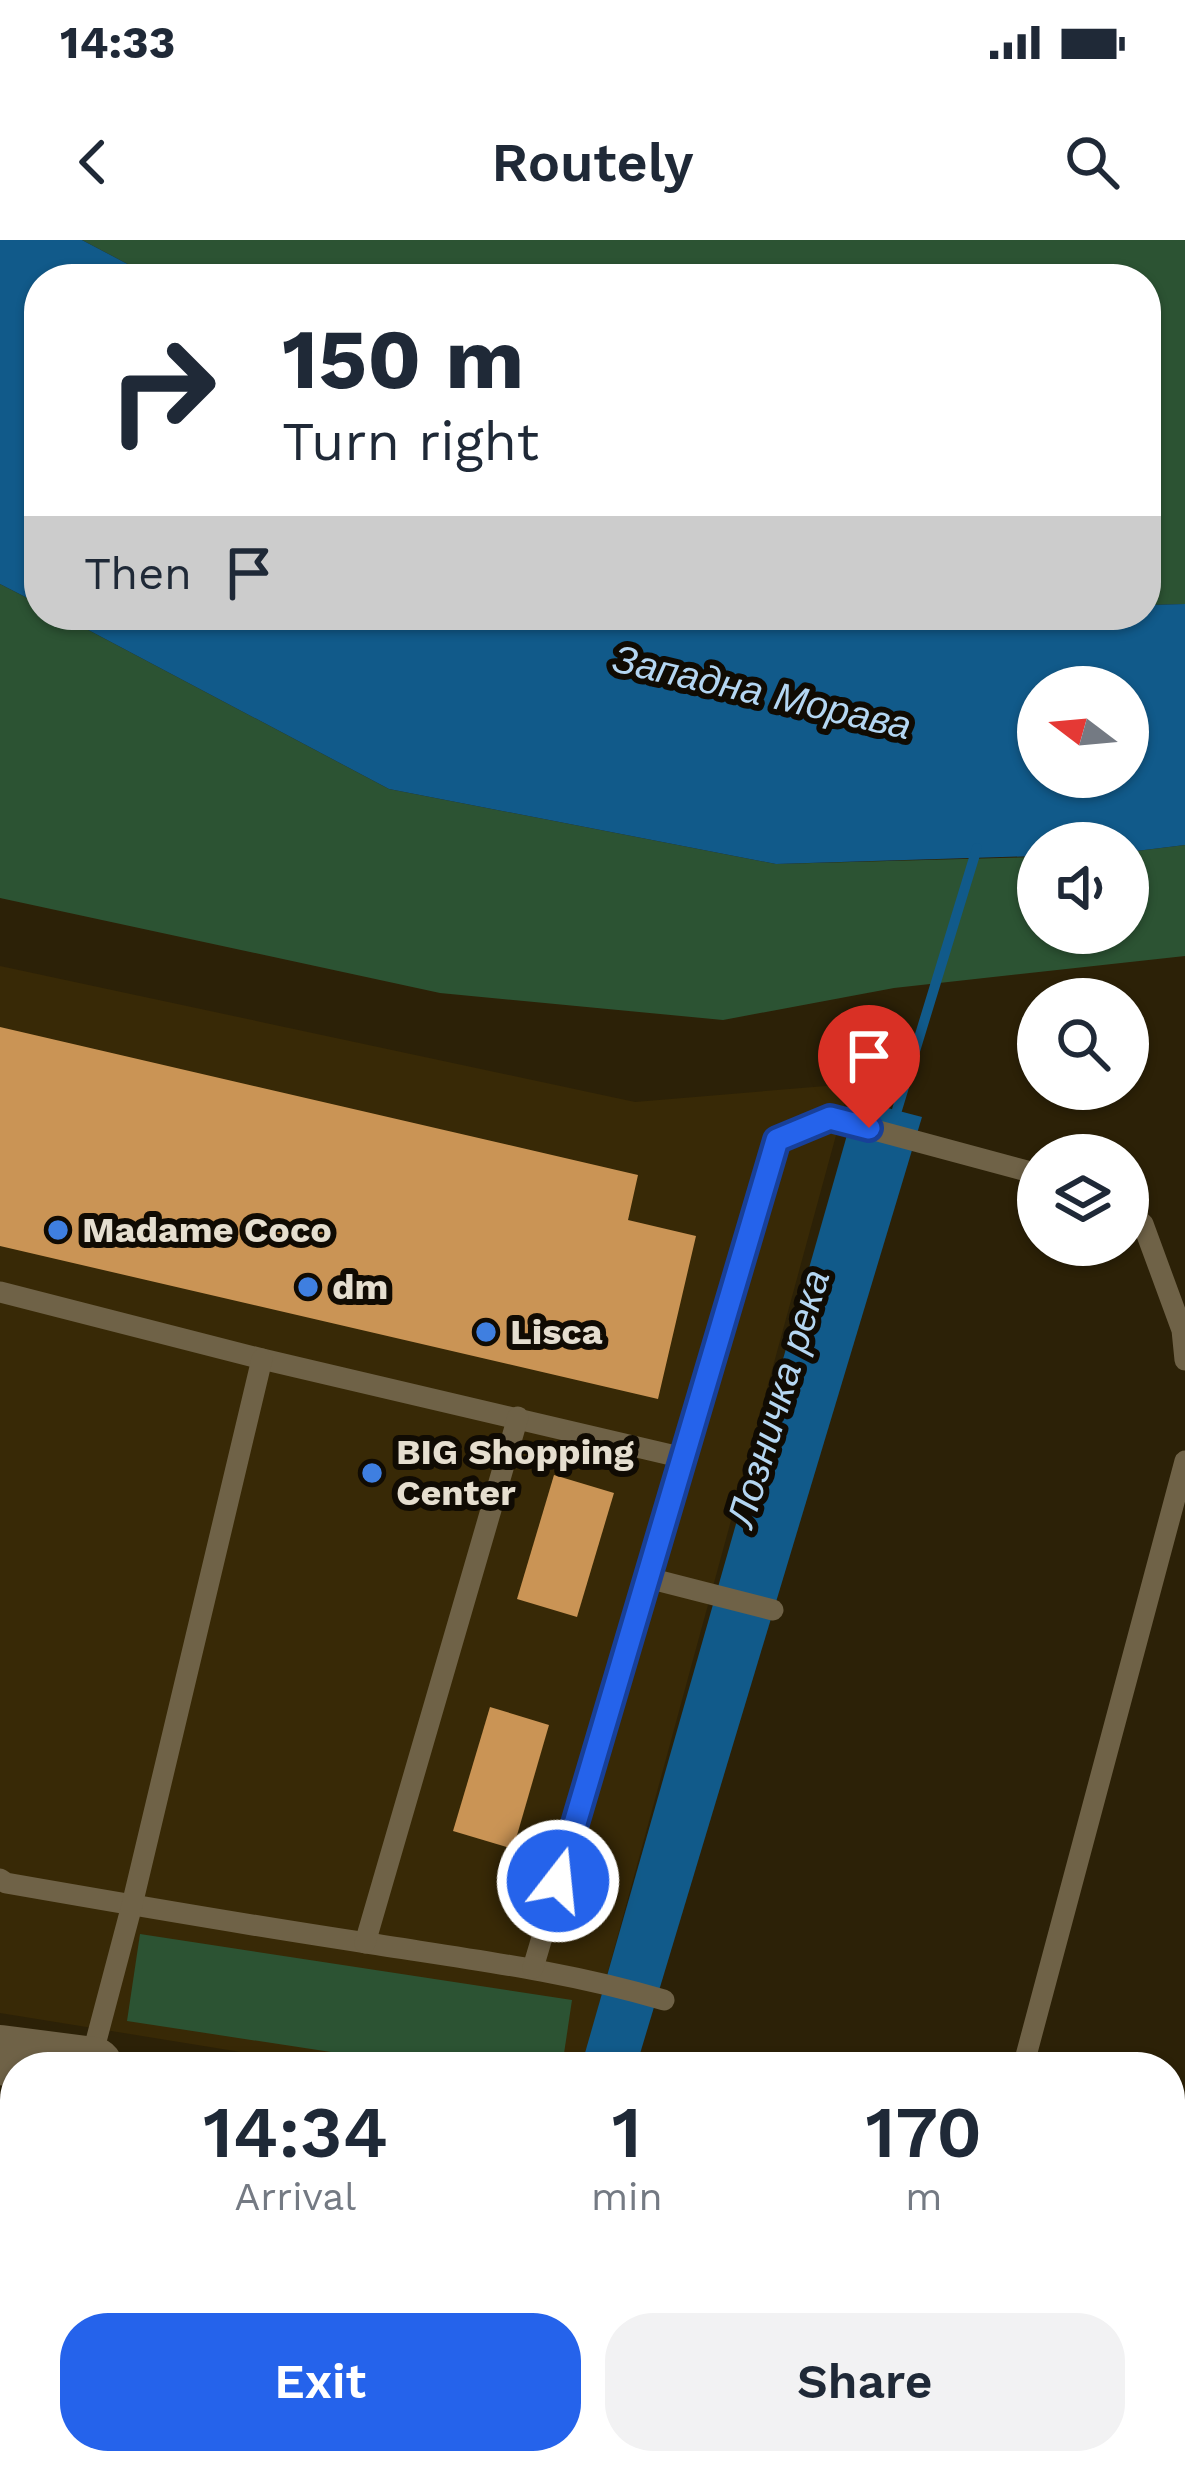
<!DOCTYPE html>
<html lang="en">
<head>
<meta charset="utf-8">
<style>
	:root { --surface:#fff; --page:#f2f2f3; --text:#1f2937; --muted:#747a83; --accent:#2563eb }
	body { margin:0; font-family:"Work Sans",sans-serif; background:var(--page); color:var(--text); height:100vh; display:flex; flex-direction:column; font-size:45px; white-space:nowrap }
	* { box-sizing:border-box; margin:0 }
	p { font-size:39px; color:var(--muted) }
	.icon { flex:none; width:66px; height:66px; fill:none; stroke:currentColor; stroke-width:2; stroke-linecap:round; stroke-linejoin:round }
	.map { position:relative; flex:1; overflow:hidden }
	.sheet { position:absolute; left:0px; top:1812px; width:1185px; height:423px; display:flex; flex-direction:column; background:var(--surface); border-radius:48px 48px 0 0; box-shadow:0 3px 9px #0004 }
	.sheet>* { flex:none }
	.guide { position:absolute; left:24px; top:24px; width:1137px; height:366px; border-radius:48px; box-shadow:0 3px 9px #0004; background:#fff; color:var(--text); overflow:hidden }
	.needle { width:78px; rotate:286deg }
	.tools { position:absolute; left:1017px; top:426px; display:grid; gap:24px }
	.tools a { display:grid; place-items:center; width:132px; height:132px; border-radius:50%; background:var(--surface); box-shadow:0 3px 9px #0004; font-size:60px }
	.pin { position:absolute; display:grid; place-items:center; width:102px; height:102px; color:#fff; margin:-123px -51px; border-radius:50% 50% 50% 0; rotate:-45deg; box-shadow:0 0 12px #0007 }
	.pin .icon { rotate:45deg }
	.me { position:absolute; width:132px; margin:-66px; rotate:16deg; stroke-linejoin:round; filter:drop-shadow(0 0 9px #0008) }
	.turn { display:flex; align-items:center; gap:42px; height:252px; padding:0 60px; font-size:54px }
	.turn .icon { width:156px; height:156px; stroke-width:2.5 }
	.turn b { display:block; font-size:84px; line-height:102px }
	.then { display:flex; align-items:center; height:114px; padding:0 60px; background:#0003; gap:24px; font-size:45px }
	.eta { display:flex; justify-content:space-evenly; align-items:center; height:204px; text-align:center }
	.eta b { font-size:72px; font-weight:600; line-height:84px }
	.action { display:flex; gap:24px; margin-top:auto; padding:24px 60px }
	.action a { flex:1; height:138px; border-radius:48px; background:var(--accent); color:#fff; font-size:48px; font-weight:600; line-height:138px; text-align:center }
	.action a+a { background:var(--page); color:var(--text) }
	.status { display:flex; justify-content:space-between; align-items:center; height:84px; padding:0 60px; background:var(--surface); direction:ltr }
	.status svg { height:33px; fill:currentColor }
	header { display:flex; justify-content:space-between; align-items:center; height:156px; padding:0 60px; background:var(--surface); font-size:54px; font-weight:600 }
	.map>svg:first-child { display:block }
	.built { fill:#382906 }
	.green { fill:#2c5333 }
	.water { fill:#115a8a; fill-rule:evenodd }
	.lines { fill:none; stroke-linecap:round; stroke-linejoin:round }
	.stream { stroke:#115a8a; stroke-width:10 }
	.building { fill:#ca9455 }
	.lane { stroke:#6f6247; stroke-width:21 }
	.street { stroke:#6f6247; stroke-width:42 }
	.secondary { stroke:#6f6247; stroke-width:60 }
	.route-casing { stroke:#184099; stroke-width:30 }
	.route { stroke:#2563eb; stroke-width:21 }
	.shop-dot { fill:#3f7fe0; stroke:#100b03; stroke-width:4.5 }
	.labels { text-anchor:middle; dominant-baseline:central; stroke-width:12; stroke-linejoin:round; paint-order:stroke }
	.poi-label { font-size:36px; font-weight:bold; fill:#e5decf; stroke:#100b03; text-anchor:start }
	.water-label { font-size:39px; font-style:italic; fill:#b4d6f2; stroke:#100b03 }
</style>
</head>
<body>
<div class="status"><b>14:33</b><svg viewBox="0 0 49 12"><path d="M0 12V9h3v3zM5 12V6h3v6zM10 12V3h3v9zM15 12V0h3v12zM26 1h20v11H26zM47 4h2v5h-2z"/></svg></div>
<header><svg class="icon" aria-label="back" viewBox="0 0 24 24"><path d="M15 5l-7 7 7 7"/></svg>Routely<svg class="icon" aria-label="search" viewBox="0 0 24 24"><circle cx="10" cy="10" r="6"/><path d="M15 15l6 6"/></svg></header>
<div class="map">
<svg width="1185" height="2234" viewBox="0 0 1185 2234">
	<rect width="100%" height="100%" fill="#2c2107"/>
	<!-- built -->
	<g class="built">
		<path d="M 0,726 L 635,862 L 850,844 L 582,1827 L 334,1827 L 0,1773 Z"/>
		<path d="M 0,2063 L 15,2067 L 15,2220 L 172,2220 L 160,2234 L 0,2234 Z"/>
	</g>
	<!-- green -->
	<g class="green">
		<path d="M 82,0 L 1185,0 L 1185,364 L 1146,365 L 1146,39 L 156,39 Z"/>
		<path d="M 0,344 L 39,364 L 39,375 L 60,375 L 389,549 L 776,624 L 1038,617 L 1038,693 L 1128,693 L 1128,612 L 1185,605 L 1185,716 L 894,748 L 723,780 L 440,753 L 0,658 Z"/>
		<path d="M 140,1694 L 572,1760 L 562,1827 L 429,1827 L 127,1781 Z"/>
	</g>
	<!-- water -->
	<g class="water">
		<path d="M 0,0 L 82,0 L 156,39 L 39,39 L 39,364 L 0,344 Z"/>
		<path d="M 1185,364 L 1185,605 L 1128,612 L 1128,603 L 1038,603 L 1038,616 L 776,624 L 389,549 L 60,375 L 1146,375 L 1146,365 ZM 1038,447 L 1128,447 L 1128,537 L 1038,537 Z"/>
		<path d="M 857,860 L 922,877 L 636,1827 L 581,1827 Z"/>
	</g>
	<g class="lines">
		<!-- stream -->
		<path class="stream" d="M 893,883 L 977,608"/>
	</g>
	<!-- building -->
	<g class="building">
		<path d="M 0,787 L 638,935 L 628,980 L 696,996 L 658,1159 L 0,1006 Z"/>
		<path d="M 554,1235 L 614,1253 L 577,1377 L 517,1359 Z"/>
		<path d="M 490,1467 L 549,1485 L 513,1609 L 453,1591 Z"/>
		<path d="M 0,1877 L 15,1880 L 15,1962 L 8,2004 L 0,2003 Z"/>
		<path d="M 751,2220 L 799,2220 L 810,2234 L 733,2234 Z"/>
	</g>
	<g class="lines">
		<!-- lane -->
		<g class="lane">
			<path d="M 1128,972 L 1143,984 L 1182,1090 L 1185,1120"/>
			<path d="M 0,1052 L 262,1119 L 684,1218"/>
			<path d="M 648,1338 L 773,1370"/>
			<path d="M 0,1639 L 6,1643 C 126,1664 247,1685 367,1703 C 468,1719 566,1731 664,1760"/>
			<path d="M 365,1703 L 518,1177"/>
			<path d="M 533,1728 L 777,900 L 830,878 L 1038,934"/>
			<path d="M 91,1820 L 132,1665 L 262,1119"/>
			<path d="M 1023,1827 L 1185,1221"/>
		</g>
		<!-- street -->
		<g class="street">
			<path d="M 238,2220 L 253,2234"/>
			<path d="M 887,2220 L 895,2234"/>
		</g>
		<!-- secondary -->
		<g class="secondary">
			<path d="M 0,1815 L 93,1827"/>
			<path d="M 1170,1955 L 1185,1955"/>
		</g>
	</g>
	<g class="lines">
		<!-- route casing -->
		<g class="route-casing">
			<path id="route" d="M 558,1641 L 777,900 L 830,878 L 869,888"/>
		</g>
		<!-- route -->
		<use href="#route" class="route"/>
	</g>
	<!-- markers -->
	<g class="shop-dot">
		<circle cx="58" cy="990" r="12"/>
		<circle cx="308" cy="1047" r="12"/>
		<circle cx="486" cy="1092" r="12"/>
		<circle cx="372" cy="1233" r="12"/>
	</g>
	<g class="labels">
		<!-- poi labels -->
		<g class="poi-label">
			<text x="82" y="990">Madame Coco</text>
			<text x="332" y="1047">dm</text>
			<text x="510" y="1092">Lisca</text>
			<text x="396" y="1212">BIG Shopping<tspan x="396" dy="41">Center</tspan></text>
		</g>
		<!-- water labels -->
		<g class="water-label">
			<text transform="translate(762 452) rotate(13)">Западна Морава</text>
			<text transform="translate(778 1158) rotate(-73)">Лозничка река</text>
		</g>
	</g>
</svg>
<div class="tools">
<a><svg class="needle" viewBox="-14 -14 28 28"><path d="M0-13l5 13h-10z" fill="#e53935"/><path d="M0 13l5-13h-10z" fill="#747a83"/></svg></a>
<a><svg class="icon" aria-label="sound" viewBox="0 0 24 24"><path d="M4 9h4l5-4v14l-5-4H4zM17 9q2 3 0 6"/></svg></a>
<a><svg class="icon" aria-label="search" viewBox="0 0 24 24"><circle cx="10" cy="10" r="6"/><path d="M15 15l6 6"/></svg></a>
<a><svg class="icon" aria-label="layers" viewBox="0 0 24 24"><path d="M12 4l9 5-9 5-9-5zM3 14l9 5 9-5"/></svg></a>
</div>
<div class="pin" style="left:869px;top:888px;background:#d93025"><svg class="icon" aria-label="arrive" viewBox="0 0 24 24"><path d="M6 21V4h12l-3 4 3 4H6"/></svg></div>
<svg class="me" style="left:558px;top:1641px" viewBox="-20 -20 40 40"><circle r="17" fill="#2563eb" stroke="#fff" stroke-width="3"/><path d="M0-11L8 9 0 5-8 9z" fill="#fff"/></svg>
<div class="guide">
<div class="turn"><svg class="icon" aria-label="right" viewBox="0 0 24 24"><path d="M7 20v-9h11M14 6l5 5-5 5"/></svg><div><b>150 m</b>Turn right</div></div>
<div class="then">Then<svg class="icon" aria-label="arrive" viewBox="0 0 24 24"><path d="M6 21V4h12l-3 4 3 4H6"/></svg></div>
</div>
<section class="sheet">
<div class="eta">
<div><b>14:34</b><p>Arrival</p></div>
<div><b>1</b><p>min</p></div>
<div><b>170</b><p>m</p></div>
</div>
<div class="action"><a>Exit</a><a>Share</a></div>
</section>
</div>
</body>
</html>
